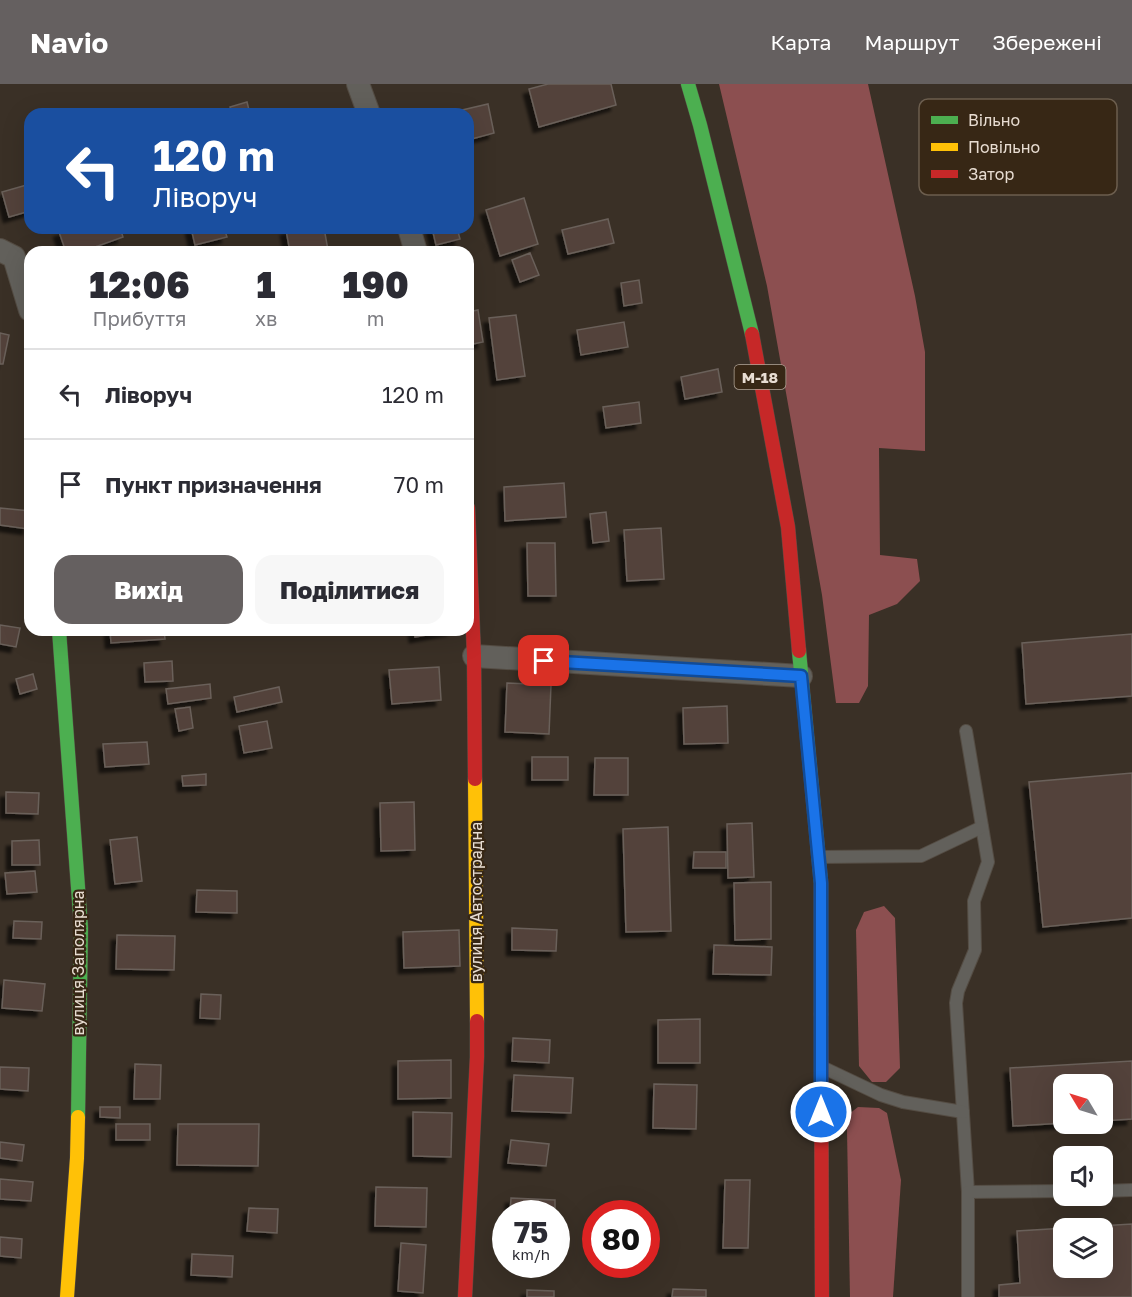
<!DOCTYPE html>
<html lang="uk">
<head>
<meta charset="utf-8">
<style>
	:root { --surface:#fff; --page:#f7f7f7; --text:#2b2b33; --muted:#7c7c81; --line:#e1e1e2; --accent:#656060 }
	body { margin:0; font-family:"Golos Text",sans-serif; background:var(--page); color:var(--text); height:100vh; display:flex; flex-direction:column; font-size:22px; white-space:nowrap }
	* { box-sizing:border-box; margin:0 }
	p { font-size:20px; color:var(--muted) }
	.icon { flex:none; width:33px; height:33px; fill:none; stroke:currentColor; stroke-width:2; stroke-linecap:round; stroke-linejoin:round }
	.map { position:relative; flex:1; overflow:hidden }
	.sheet { position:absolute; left:24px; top:162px; width:450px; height:390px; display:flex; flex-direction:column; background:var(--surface); border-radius:18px; box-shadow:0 6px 24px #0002 }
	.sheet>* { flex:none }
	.banner { position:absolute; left:24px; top:24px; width:450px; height:126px; border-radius:18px; box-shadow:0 6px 24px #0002; background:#1a4fa0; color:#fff; overflow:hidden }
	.needle { width:39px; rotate:308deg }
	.buttons { position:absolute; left:1053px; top:990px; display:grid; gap:12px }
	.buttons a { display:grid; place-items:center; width:60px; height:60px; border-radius:12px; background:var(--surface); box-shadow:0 6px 24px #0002; font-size:30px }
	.speed { position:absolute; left:492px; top:1116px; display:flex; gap:12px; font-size:30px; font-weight:700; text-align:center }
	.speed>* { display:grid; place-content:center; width:78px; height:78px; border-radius:50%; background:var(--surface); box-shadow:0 6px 24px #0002; line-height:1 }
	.speed small { font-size:15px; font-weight:400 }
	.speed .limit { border:9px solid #d22; background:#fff; color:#111 }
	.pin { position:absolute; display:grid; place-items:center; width:51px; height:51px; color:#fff; margin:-26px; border-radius:12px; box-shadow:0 3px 9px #0006 }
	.me { position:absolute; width:66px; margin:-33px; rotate:0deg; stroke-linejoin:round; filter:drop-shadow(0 0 4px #0008) }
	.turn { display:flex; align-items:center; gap:21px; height:126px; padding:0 30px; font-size:27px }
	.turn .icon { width:78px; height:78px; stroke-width:2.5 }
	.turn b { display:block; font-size:42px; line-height:51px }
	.eta { display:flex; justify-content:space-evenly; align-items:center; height:102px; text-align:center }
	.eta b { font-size:36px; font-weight:800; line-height:42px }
	.primary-button { display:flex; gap:12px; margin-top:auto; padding:12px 30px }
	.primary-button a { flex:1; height:69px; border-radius:18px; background:var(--accent); color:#fff; font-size:24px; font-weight:800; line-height:69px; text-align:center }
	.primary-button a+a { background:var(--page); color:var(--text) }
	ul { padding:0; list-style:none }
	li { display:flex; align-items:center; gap:18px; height:90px; padding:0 30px; border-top:2px solid var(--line) }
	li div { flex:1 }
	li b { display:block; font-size:22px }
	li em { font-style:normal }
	header { display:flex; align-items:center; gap:36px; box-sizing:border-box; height:84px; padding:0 30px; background:var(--accent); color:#fff }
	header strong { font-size:28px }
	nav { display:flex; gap:33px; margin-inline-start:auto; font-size:21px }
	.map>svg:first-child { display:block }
	.forest { fill:#8c4f50 }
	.building { fill:#52433a; stroke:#6a605a; stroke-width:1.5; fill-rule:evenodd; filter:url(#shadow) }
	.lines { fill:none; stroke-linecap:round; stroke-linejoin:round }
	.lane-casing { stroke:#544c43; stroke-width:14 }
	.street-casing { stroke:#544c43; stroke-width:24 }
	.fast-casing { stroke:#544c43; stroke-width:15 }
	.slow-casing { stroke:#544c43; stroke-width:15 }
	.jam-casing { stroke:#544c43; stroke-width:15 }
	.lane { stroke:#62605b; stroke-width:12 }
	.street { stroke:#62605b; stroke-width:22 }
	.fast { stroke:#4caf50; stroke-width:14 }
	.slow { stroke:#ffc107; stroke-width:14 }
	.jam { stroke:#c62828; stroke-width:14 }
	.route-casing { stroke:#114b97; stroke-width:15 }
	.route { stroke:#1a73e8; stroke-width:10 }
	.labels { text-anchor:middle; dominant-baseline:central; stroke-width:4.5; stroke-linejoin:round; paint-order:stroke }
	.shield { fill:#372715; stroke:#b3a699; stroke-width:1.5 }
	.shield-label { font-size:15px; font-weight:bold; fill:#e8ddd2 }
	.street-label { font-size:16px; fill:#e8ddd2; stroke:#372715 }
	.key { fill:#372715; stroke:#6c5e4e; stroke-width:1.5 }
	.key-label { font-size:16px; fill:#e8ddd2 }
</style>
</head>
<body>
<header>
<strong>Navio</strong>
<nav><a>Карта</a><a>Маршрут</a><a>Збережені</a></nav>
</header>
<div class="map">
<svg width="1132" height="1213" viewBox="0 0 1132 1213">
	<defs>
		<filter id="shadow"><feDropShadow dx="-5.5" dy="5.5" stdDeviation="1.5" flood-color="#0009"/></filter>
	</defs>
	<rect width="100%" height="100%" fill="#3a3026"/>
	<!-- forest -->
	<g class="forest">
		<path d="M 719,0 L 868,0 L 915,212 L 925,268 L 925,367 L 879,364 L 880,471 L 917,475 L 920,497 L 897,520 L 869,531 L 868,602 L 859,619 L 836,619 L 822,511 L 767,202 Z"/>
		<path d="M 884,822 L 895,834 L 900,984 L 886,998 L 872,998 L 859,982 L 856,846 L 864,828 Z"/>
		<path d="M 858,1023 L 879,1024 L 887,1029 L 901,1096 L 893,1213 L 850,1213 L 847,1046 L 849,1030 Z"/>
	</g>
	<!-- building -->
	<g class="building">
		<path d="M 548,0 L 611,0 L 616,21 L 539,43 L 529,5 Z"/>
		<path d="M 247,18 L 250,30 L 232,30 L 230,23 Z"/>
		<path d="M 488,20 L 494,49 L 468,56 L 468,30 L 445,30 Z"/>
		<path d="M 30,100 L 30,127 L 9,133 L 2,108 Z"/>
		<path d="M 524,114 L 538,160 L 500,172 L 486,126 Z"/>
		<path d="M 608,135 L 614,159 L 568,170 L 562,146 Z"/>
		<path d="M 71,144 L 120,144 L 123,153 L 81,168 L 66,168 L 59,148 Z"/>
		<path d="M 191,144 L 224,144 L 227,153 L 195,161 Z"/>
		<path d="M 296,144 L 324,144 L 328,166 L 319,168 L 290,168 L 286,146 Z"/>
		<path d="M 432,144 L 457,144 L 460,155 L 436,161 Z"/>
		<path d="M 530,169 L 539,191 L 520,198 L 512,176 Z"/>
		<path d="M 639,196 L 642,219 L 624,222 L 621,199 Z"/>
		<path d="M 478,226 L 483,258 L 468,261 L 468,228 Z"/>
		<path d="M 516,231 L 525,292 L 497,296 L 489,234 Z"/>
		<path d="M 624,238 L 628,263 L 581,271 L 577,246 Z"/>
		<path d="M 0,249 L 9,251 L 3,280 L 0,280 Z"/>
		<path d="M 718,285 L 722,308 L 685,315 L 681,293 Z"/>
		<path d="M 639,318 L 641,339 L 606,344 L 603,323 Z"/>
		<path d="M 564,399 L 566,433 L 505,437 L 504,403 Z"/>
		<path d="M 0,424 L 30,427 L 28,445 L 0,441 Z"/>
		<path d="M 606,428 L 609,457 L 593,459 L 590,430 Z"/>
		<path d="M 661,444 L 664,495 L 627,497 L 624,446 Z"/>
		<path d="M 527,459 L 555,459 L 556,512 L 528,512 Z"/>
		<path d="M 0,541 L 20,544 L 16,563 L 0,560 Z"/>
		<path d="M 110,546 L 164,546 L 165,555 L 111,559 Z"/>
		<path d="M 414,546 L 453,546 L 415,553 Z"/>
		<path d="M 1132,550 L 1132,612 L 1026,620 L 1022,559 Z"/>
		<path d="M 172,577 L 173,597 L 145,598 L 144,579 Z"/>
		<path d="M 439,583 L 441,616 L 392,620 L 389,586 Z"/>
		<path d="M 33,590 L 37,605 L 20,610 L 16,595 Z"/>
		<path d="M 507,599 L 551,601 L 549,650 L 505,648 Z"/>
		<path d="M 210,600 L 211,614 L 168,620 L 166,605 Z"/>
		<path d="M 279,603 L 282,618 L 237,628 L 234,613 Z"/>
		<path d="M 727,622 L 728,659 L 684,660 L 683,624 Z"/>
		<path d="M 190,623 L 193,644 L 179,647 L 175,625 Z"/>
		<path d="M 267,637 L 272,664 L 244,669 L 239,642 Z"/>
		<path d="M 147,658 L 149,680 L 105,683 L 103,660 Z"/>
		<rect x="532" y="673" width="36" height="23"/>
		<path d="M 595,674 L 628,674 L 628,711 L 594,711 Z"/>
		<path d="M 1132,689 L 1132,834 L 1043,843 L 1029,698 Z"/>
		<path d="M 206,690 L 206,701 L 183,702 L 182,692 Z"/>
		<path d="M 6,708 L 39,709 L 38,730 L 6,729 Z"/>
		<path d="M 414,718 L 415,766 L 381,767 L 380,719 Z"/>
		<path d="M 752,739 L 754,793 L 728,794 L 727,740 Z"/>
		<path d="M 668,743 L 671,847 L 626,848 L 623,745 Z"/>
		<path d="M 137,753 L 142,797 L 115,800 L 110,756 Z"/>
		<path d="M 39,756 L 40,781 L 12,781 L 12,757 Z"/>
		<path d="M 694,768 L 726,768 L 726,784 L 693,784 Z"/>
		<path d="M 35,787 L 37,808 L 7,810 L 5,789 Z"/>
		<path d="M 771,798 L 771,855 L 735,856 L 734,799 Z"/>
		<path d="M 197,806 L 237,807 L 237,829 L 196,828 Z"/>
		<path d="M 14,837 L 42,838 L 41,855 L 13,854 Z"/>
		<path d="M 512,844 L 557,846 L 556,867 L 512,866 Z"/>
		<path d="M 459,846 L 460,882 L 404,884 L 403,848 Z"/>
		<path d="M 117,851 L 175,852 L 174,886 L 116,885 Z"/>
		<path d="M 714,861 L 772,863 L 771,891 L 713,890 Z"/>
		<path d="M 4,896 L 45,900 L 42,927 L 2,924 Z"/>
		<path d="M 201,910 L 221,911 L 220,935 L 200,934 Z"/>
		<path d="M 700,935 L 700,979 L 658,979 L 658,936 Z"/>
		<path d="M 513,954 L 550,956 L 549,979 L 512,977 Z"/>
		<path d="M 451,976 L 451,1014 L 398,1015 L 398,977 Z"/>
		<path d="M 1132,977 L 1132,1035 L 1102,1037 L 1102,1000 L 1064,1000 L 1064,1039 L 1013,1042 L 1010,984 Z"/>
		<path d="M 135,980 L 161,981 L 160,1015 L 134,1015 Z"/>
		<path d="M 0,983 L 29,984 L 28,1007 L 0,1005 Z"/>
		<path d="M 514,991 L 573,994 L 571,1029 L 512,1027 Z"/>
		<path d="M 654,1000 L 697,1001 L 696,1045 L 653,1044 Z"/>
		<path d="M 100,1023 L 120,1023 L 120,1034 L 100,1033 Z"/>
		<path d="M 413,1028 L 452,1029 L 451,1073 L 413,1072 Z"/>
		<rect x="116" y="1040" width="34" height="16"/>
		<path d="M 178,1040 L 259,1040 L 258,1082 L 177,1081 Z"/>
		<path d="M 511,1056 L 549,1060 L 546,1082 L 508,1079 Z"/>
		<path d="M 0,1058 L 24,1061 L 22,1077 L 0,1074 Z"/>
		<path d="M 0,1095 L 33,1098 L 31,1117 L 0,1115 Z"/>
		<path d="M 725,1096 L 750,1096 L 748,1164 L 723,1164 Z"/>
		<path d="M 376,1103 L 427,1104 L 426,1143 L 375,1142 Z"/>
		<path d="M 511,1114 L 555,1116 L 555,1130 L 510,1130 Z"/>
		<path d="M 249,1124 L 278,1125 L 277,1149 L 247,1147 Z"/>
		<path d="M 1132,1140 L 1132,1213 L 999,1213 L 999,1201 L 1020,1199 L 1017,1147 ZM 1064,1144 L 1102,1144 L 1102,1184 L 1064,1184 Z"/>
		<path d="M 0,1153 L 22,1155 L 21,1174 L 0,1172 Z"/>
		<path d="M 401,1159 L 426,1161 L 423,1209 L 398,1207 Z"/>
		<path d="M 192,1170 L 233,1172 L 232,1193 L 191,1191 Z"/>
		<path d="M 673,1205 L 706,1206 L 706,1213 L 672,1213 Z"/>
		<path d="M 527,1206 L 554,1207 L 554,1213 L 527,1213 Z"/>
	</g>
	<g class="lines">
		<!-- lane casing -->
		<g class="lane-casing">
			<g id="lane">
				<path d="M 966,647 L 988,778 L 974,817 L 975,866 L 958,907 L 956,919 L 968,1108"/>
				<path d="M 820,773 L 921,772 L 982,743"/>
				<path d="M 824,984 L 881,1011 L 903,1018 L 963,1028"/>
				<path d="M 1102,1107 L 1132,1106"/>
				<path d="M 968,1213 L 968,1108 L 1064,1107"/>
			</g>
		</g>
		<!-- street casing -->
		<g class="street-casing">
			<g id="street">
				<path d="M 358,0 L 369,30"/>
				<path d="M 409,144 L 416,168"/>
				<path d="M 0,166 L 14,173 L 30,226"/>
				<path d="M 474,572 L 801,592"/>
			</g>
		</g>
		<!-- fast casing -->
		<g class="fast-casing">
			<g id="fast">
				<path d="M 688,0 L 700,41 L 752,250"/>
				<path d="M 59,546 L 81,844 L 78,1033"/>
				<path d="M 799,567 L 821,799 L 821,930"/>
			</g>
		</g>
		<!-- slow casing -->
		<g class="slow-casing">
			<g id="slow">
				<path d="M 475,695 L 477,937"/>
				<path d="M 67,1213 L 77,1074 L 78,1033"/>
			</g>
		</g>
		<!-- jam casing -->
		<g class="jam-casing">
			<g id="jam">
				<path d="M 752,250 L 788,443 L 799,567"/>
				<path d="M 468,424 L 474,572 L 475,695"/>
				<path d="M 821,930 L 822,1213"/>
				<path d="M 465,1213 L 477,973 L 477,937"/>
			</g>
		</g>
		<!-- lane -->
		<use href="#lane" class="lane"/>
		<!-- street -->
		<use href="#street" class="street"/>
		<!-- fast -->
		<use href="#fast" class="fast"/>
		<!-- slow -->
		<use href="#slow" class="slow"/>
		<!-- jam -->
		<use href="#jam" class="jam"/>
	</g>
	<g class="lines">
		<!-- route casing -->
		<g class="route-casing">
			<path id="route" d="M 544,577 L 801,592 L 821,799 L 821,1028"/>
		</g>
		<!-- route -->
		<use href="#route" class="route"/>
	</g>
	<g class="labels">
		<!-- shield labels -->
		<rect class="shield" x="734.5" y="281" width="51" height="24" rx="4.5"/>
		<g class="shield-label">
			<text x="760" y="293">М-18</text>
		</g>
		<!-- street labels -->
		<g class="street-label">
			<text transform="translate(476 818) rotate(-90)">вулиця Автострадна</text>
			<text transform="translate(78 879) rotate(-90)">вулиця Заполярна</text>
		</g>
	</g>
	<!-- legend -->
	<rect x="919" y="15" width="198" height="96" rx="9" class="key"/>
	<rect x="931" y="32" width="27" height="8" fill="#4caf50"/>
	<rect x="931" y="59" width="27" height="8" fill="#ffc107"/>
	<rect x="931" y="86" width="27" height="8" fill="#c62828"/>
	<g class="key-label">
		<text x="968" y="42">Вільно</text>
		<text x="968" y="69">Повільно</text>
		<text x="968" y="96">Затор</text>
	</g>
</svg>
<div class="buttons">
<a><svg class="needle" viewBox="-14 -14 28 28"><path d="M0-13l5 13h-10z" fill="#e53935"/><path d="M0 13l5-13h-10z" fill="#7c7c81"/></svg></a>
<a><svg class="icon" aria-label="sound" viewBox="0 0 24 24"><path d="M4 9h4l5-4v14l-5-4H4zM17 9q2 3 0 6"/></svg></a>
<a><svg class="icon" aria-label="layers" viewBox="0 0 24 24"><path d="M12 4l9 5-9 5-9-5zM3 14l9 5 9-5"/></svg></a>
</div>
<div class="speed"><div>75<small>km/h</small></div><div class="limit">80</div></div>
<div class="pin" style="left:544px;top:577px;background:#d93025"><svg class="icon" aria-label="arrive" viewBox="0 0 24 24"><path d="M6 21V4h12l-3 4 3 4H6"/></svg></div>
<svg class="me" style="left:821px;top:1028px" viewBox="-20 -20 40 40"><circle r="17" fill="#1a73e8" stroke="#fff" stroke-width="3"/><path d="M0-11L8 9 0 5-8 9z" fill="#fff"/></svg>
<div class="banner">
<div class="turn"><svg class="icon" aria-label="left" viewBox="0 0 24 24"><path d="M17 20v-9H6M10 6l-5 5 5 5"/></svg><div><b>120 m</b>Ліворуч</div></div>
</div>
<section class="sheet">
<div class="eta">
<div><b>12:06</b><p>Прибуття</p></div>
<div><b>1</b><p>хв</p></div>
<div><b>190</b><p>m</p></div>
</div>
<ul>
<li><svg class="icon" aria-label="left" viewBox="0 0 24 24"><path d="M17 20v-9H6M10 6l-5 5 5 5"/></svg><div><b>Ліворуч</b></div><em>120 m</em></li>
<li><svg class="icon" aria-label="arrive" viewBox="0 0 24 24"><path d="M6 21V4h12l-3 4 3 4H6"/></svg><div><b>Пункт призначення</b></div><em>70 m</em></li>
</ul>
<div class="primary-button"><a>Вихід</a><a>Поділитися</a></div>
</section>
</div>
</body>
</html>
